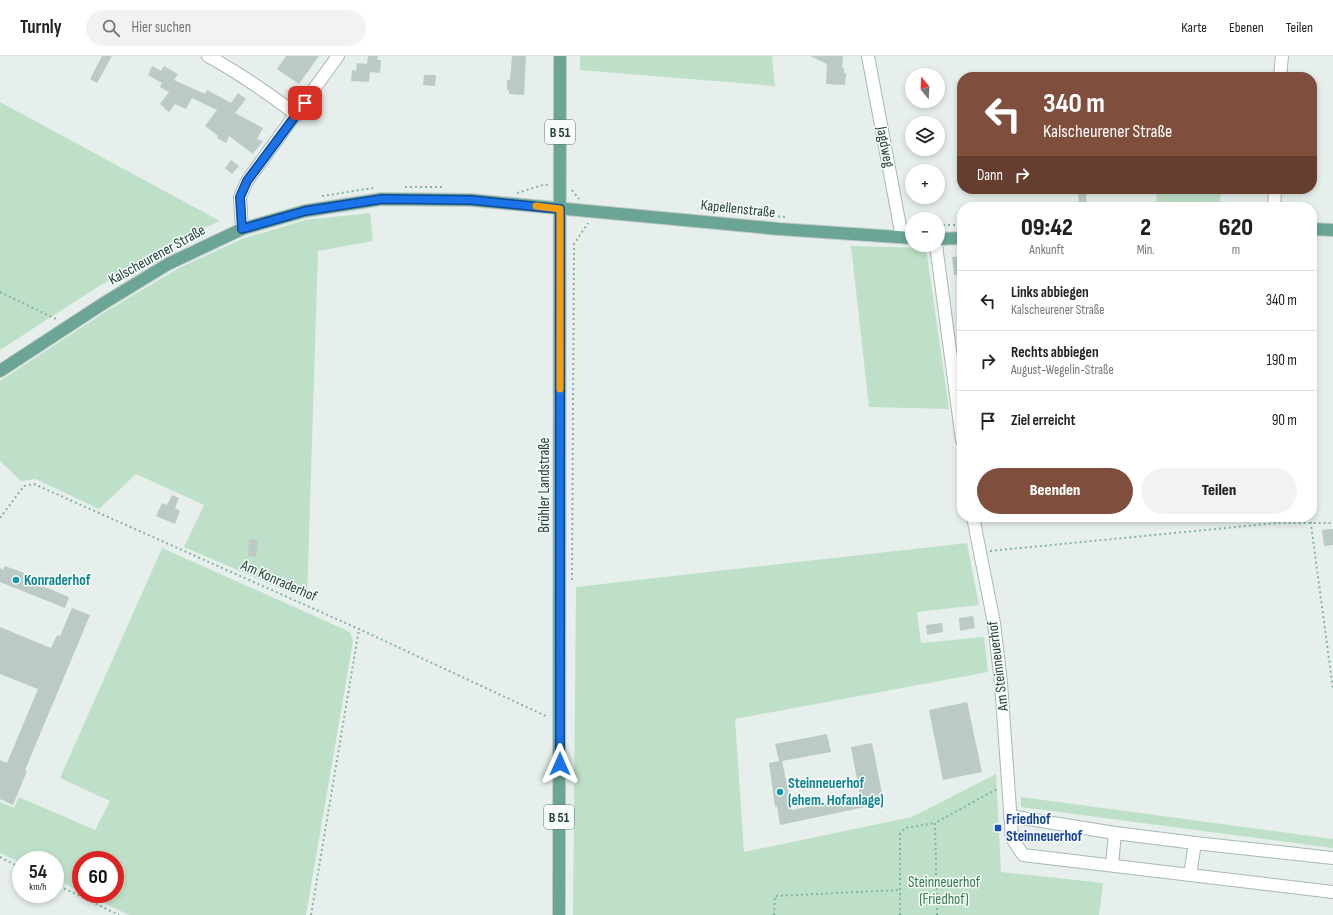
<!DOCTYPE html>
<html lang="de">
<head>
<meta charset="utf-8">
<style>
	:root { --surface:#fff; --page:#f2f2f2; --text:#222; --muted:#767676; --line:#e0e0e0; --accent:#804e3d }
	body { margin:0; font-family:"Sofia Sans Condensed",sans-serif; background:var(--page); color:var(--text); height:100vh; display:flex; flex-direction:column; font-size:15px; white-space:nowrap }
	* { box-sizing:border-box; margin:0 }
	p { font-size:13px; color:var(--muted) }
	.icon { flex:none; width:22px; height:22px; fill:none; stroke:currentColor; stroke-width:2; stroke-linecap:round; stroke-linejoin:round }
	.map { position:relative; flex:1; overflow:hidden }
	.panel { position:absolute; left:957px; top:146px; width:360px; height:320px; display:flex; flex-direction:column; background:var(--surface); border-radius:16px; box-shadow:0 2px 6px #0003 }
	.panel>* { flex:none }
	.guide { position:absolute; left:957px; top:16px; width:360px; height:122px; border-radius:16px; box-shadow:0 2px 6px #0003; background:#804e3d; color:#fff; overflow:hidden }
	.needle { width:26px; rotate:342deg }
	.fabs { position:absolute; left:905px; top:12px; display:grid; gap:8px }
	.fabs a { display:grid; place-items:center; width:40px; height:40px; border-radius:50%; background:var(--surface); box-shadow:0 2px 6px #0003; font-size:20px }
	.speed { position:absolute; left:12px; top:795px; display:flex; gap:8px; font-size:20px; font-weight:700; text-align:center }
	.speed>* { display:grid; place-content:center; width:52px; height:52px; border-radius:50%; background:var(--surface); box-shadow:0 2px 6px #0003; line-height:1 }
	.speed small { font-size:10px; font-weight:400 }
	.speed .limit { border:6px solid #d22; background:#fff; color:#111 }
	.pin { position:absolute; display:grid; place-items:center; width:34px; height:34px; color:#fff; margin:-17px; border-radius:8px; box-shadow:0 2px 6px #0006 }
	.me { position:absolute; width:44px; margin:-22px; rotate:0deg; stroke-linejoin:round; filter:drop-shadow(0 0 3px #0008) }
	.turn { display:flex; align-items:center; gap:14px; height:84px; padding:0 20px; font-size:18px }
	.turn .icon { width:52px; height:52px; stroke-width:2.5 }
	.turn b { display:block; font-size:28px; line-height:34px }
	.then { display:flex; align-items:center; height:38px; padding:0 20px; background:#0003; gap:8px; font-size:15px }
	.eta { display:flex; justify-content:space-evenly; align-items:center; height:68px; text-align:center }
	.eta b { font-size:24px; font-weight:800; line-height:28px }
	.primary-button { display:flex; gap:8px; margin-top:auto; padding:8px 20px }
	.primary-button a { flex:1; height:46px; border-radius:24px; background:var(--accent); color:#fff; font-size:16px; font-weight:800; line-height:46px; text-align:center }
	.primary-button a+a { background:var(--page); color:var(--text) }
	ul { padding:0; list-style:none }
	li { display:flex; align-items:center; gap:12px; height:60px; padding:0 20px; border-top:1px solid var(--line) }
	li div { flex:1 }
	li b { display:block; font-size:15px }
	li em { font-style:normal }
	header { display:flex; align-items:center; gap:24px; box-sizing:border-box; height:56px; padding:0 20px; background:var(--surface); border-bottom:1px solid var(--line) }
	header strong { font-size:19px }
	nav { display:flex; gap:22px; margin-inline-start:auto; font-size:14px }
	.search { width:280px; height:36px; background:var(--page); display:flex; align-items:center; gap:10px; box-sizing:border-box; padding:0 14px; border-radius:22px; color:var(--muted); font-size:15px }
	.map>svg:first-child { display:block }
	.green { fill:#bfe0c8 }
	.building { fill:#bbcac4 }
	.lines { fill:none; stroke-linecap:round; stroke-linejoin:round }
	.minor-casing { stroke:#a8b8b2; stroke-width:14 }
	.major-casing { stroke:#c2cac8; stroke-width:14 }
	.path { stroke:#86b3a5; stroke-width:2; stroke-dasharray:2 3; stroke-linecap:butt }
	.minor { stroke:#fff; stroke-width:12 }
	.major { stroke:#6aa596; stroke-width:12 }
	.route-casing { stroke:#114b97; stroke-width:10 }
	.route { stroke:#1a73e8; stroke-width:7 }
	.slow { stroke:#f59e0b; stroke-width:7 }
	.culture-dot { fill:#0f9aa8; stroke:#f7fbf9; stroke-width:1.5 }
	.transit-dot { fill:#1a4fb4; stroke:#f7fbf9; stroke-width:1.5 }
	.labels { text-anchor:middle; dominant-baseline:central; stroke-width:3; stroke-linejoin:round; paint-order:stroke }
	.shield { fill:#f7fbf9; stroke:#637a73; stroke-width:1 }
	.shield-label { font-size:14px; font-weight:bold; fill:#24423a }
	.street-label { font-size:15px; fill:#24423a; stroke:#f7fbf9 }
	.culture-label { font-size:15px; font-weight:bold; fill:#0d838f; stroke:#f7fbf9; text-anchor:start }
	.transit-label { font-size:15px; font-weight:bold; fill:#164399; stroke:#f7fbf9; text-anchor:start }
	.park-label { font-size:15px; fill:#2d7a4b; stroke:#f7fbf9 }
</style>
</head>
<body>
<header>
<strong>Turnly</strong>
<div class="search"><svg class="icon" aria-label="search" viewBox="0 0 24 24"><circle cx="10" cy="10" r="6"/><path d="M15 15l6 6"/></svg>Hier suchen</div>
<nav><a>Karte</a><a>Ebenen</a><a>Teilen</a></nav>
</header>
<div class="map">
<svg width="1333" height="859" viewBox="0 0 1333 859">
	<rect width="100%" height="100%" fill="#e6efeb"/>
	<!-- green -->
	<g class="green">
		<path d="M 580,0 L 772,0 L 775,30 L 580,14 Z"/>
		<path d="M 0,46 L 220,165 C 142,199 72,248 0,294 Z"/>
		<path d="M 1156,133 L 1221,133 L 1220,151 L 1157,151 Z"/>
		<path d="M 370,157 L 373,185 L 318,195 L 307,544 L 184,491 L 204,449 L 136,418 L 99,453 L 36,423 L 21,425 L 0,405 L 0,325 L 105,256 L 179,212 L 242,183 L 305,164 Z"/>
		<path d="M 851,190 L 926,192 L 949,353 L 869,351 Z"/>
		<path d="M 967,487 L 979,549 L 917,556 L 921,587 L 984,581 L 988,616 L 735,663 L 744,796 L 912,761 L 996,718 L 1001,816 L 1103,827 L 1099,859 L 573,859 L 576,531 Z"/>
		<path d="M 162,492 L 350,576 L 353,585 L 306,859 L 129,859 L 85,838 L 115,838 L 115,804 L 81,804 L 81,836 L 55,823 L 55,804 L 21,804 L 21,807 L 0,797 L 0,746 L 14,752 L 19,741 L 95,774 L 110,745 L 60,722 Z"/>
		<path d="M 1021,741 L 1333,783 L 1333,792 L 1021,751 Z"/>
	</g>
	<!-- building -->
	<g class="building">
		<path d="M 102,0 L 112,0 L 97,27 L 90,23 Z"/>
		<path d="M 286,0 L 319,0 L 299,28 L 277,13 Z"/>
		<path d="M 368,0 L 378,0 L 377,4 L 381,4 L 380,17 L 370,16 L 369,26 L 351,25 L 352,14 L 356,15 L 357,7 L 367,8 Z"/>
		<path d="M 512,0 L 526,0 L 524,39 L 509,38 L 509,34 L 507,34 L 507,24 L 510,24 Z"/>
		<path d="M 810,0 L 843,0 L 842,12 L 844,12 L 844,17 L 846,17 L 845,29 L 826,28 L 827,8 Z"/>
		<path d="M 152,10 L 161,15 L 164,10 L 178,18 L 174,24 L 205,38 L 207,34 L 231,47 L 238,37 L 246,43 L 235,57 L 263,72 L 257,83 L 263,85 L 253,98 L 229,80 L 226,87 L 217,82 L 218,80 L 205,70 L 217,54 L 192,42 L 186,53 L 175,48 L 169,56 L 160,48 L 169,36 L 160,31 L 162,27 L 148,19 Z"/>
		<path d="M 424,19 L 436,19 L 435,30 L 423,29 Z"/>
		<path d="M 231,104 L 239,110 L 232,118 L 225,112 Z"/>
		<path d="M 1078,133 L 1086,133 L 1087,151 L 1079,151 Z"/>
		<path d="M 962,200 L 962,218 L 954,219 L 952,201 Z"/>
		<path d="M 172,439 L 179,442 L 175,452 L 180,455 L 175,468 L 156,460 L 162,447 L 167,449 Z"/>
		<path d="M 1333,473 L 1333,489 L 1324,490 L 1322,474 Z"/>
		<path d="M 249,483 L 258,484 L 256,501 L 248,500 Z"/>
		<path d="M 5,510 L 32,520 L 30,525 L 69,541 L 65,552 L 0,526 L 0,512 L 3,514 Z"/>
		<path d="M 72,552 L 90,559 L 25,714 L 27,715 L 13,749 L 0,743 L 0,704 L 7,707 L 38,633 L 0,618 L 0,571 L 51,592 L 57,579 L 60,580 Z"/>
		<path d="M 973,560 L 975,572 L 960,575 L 959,562 Z"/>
		<path d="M 942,567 L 943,576 L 927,579 L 926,569 Z"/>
		<path d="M 967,646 L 982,716 L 943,724 L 929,654 Z"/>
		<path d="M 827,678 L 831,696 L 782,705 L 792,754 L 860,740 L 851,691 L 872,687 L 884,747 L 780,769 L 777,750 L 775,751 L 769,707 L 779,705 L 775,688 Z"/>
	</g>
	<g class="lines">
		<!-- minor casing -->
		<g class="minor-casing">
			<g id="minor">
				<path d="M 208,0 C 239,17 268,37 297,59"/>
				<path d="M 868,0 L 902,181"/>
				<path d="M 1280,21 L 1282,0"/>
				<path d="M 1274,151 L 1275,133"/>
				<path d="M 242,173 L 240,141 L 247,125 L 338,0"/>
				<path d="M 936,189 L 962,384"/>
				<path d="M 973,461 L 994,567 L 1001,627 L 1012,782 L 1023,799 L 1333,836"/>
				<path d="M 1010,760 L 1115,777 L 1112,809"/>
				<path d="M 1115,777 L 1195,787 L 1190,819"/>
				<path d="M 1195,787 L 1333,802"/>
			</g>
		</g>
		<!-- major casing -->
		<g class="major-casing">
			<g id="major">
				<path d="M 1312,173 L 1333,174"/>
				<path d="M 938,183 L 962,182"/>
				<path d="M 0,315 L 104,247 L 168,208 L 242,173 L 305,155 L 382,143 L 471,144 L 779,173 L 912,182"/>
				<path d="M 559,859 L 560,0"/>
			</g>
		</g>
		<!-- path -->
		<g class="path">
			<path d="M 405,131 L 444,131"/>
			<path d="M 572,134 L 579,143"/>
			<path d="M 517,137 L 543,129 L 549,129"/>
			<path d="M 322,140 L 373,132"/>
			<path d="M 773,160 L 786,161"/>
			<path d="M 938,169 L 962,169"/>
			<path d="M 182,187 L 194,182"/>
			<path d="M 0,236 L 58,264"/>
			<path d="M 1310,461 L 1333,633"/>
			<path d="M 0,462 L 24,430 L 34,428 L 359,573 L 548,661"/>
			<path d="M 990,495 L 1277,467 L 1333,467"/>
			<path d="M 572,524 L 574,188 L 588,167"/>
			<path d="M 0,801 L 21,812"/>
			<path d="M 55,828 L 119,859"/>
			<path d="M 311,859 L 359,573"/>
			<path d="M 774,859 L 775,840 L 899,834"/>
			<path d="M 900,859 L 900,778 L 905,772 L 935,767"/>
			<path d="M 937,859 L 935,767 L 997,733"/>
		</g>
		<!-- minor -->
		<use href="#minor" class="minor"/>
		<!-- major -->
		<use href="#major" class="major"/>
	</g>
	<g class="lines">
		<!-- route casing -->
		<g class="route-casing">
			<path id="route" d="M 305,47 L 247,125 L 240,141 L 242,173 L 305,155 L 382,143 L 471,144 L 560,153 L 560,708"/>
		</g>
		<!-- route -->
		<use href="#route" class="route"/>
		<!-- slow -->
		<path class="slow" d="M 536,150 L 560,153 L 560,333"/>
	</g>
	<!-- markers -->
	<g class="culture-dot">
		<circle cx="16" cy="524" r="4"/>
		<circle cx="780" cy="736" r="4"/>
	</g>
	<rect class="transit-dot" x="994" y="768" width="8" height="8" rx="2"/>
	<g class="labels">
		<!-- shield labels -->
		<g class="shield">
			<rect x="545" y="64" width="30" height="24" rx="3"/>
			<rect x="544" y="749" width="30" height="24" rx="3"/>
		</g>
		<g class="shield-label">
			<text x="560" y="76">B 51</text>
			<text x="559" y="761">B 51</text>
		</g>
		<!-- street labels -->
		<g class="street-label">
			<text transform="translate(885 91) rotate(79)">Jagdweg</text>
			<text transform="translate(738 153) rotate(6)">Kapellenstraße</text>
			<text transform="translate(157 199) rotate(-29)">Kalscheurener Straße</text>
			<text transform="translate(544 429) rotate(-90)">Brühler Landstraße</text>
			<text transform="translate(279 525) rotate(24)">Am Konraderhof</text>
			<text transform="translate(998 610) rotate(-97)">Am Steinneuerhof</text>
		</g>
		<!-- culture labels -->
		<g class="culture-label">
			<text x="24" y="524">Konraderhof</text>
			<text x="788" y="727">Steinneuerhof<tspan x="788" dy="17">(ehem. Hofanlage)</tspan></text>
		</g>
		<!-- transit labels -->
		<g class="transit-label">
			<text x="1006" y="763">Friedhof<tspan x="1006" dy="17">Steinneuerhof</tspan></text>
		</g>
		<!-- park labels -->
		<g class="park-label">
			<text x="944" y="826">Steinneuerhof<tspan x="944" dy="17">(Friedhof)</tspan></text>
		</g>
	</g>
</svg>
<div class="fabs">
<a><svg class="needle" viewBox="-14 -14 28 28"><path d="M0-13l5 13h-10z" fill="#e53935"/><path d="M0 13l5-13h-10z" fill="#767676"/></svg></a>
<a><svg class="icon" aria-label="layers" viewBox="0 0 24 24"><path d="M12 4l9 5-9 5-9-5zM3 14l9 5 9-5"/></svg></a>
<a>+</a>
<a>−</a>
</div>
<div class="speed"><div>54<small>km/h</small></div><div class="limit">60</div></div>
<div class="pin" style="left:305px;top:47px;background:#d93025"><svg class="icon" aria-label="arrive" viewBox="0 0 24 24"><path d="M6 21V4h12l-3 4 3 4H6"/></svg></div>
<svg class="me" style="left:560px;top:708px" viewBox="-20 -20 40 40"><path d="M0-17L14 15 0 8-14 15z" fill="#1a73e8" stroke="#fff" stroke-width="4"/></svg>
<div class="guide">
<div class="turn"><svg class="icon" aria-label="left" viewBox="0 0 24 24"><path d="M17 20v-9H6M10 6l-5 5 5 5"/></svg><div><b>340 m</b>Kalscheurener Straße</div></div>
<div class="then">Dann<svg class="icon" aria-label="right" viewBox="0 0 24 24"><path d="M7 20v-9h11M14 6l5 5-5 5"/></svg></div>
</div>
<section class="panel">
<div class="eta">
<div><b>09:42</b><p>Ankunft</p></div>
<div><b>2</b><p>Min.</p></div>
<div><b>620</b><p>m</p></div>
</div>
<ul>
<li><svg class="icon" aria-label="left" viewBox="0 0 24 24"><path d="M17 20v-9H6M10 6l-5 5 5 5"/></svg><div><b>Links abbiegen</b><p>Kalscheurener Straße</p></div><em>340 m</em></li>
<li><svg class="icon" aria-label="right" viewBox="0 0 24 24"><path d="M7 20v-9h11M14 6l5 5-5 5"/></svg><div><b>Rechts abbiegen</b><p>August-Wegelin-Straße</p></div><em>190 m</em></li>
<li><svg class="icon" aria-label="arrive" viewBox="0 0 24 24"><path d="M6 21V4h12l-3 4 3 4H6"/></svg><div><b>Ziel erreicht</b></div><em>90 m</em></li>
</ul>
<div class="primary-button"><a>Beenden</a><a>Teilen</a></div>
</section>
</div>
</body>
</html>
